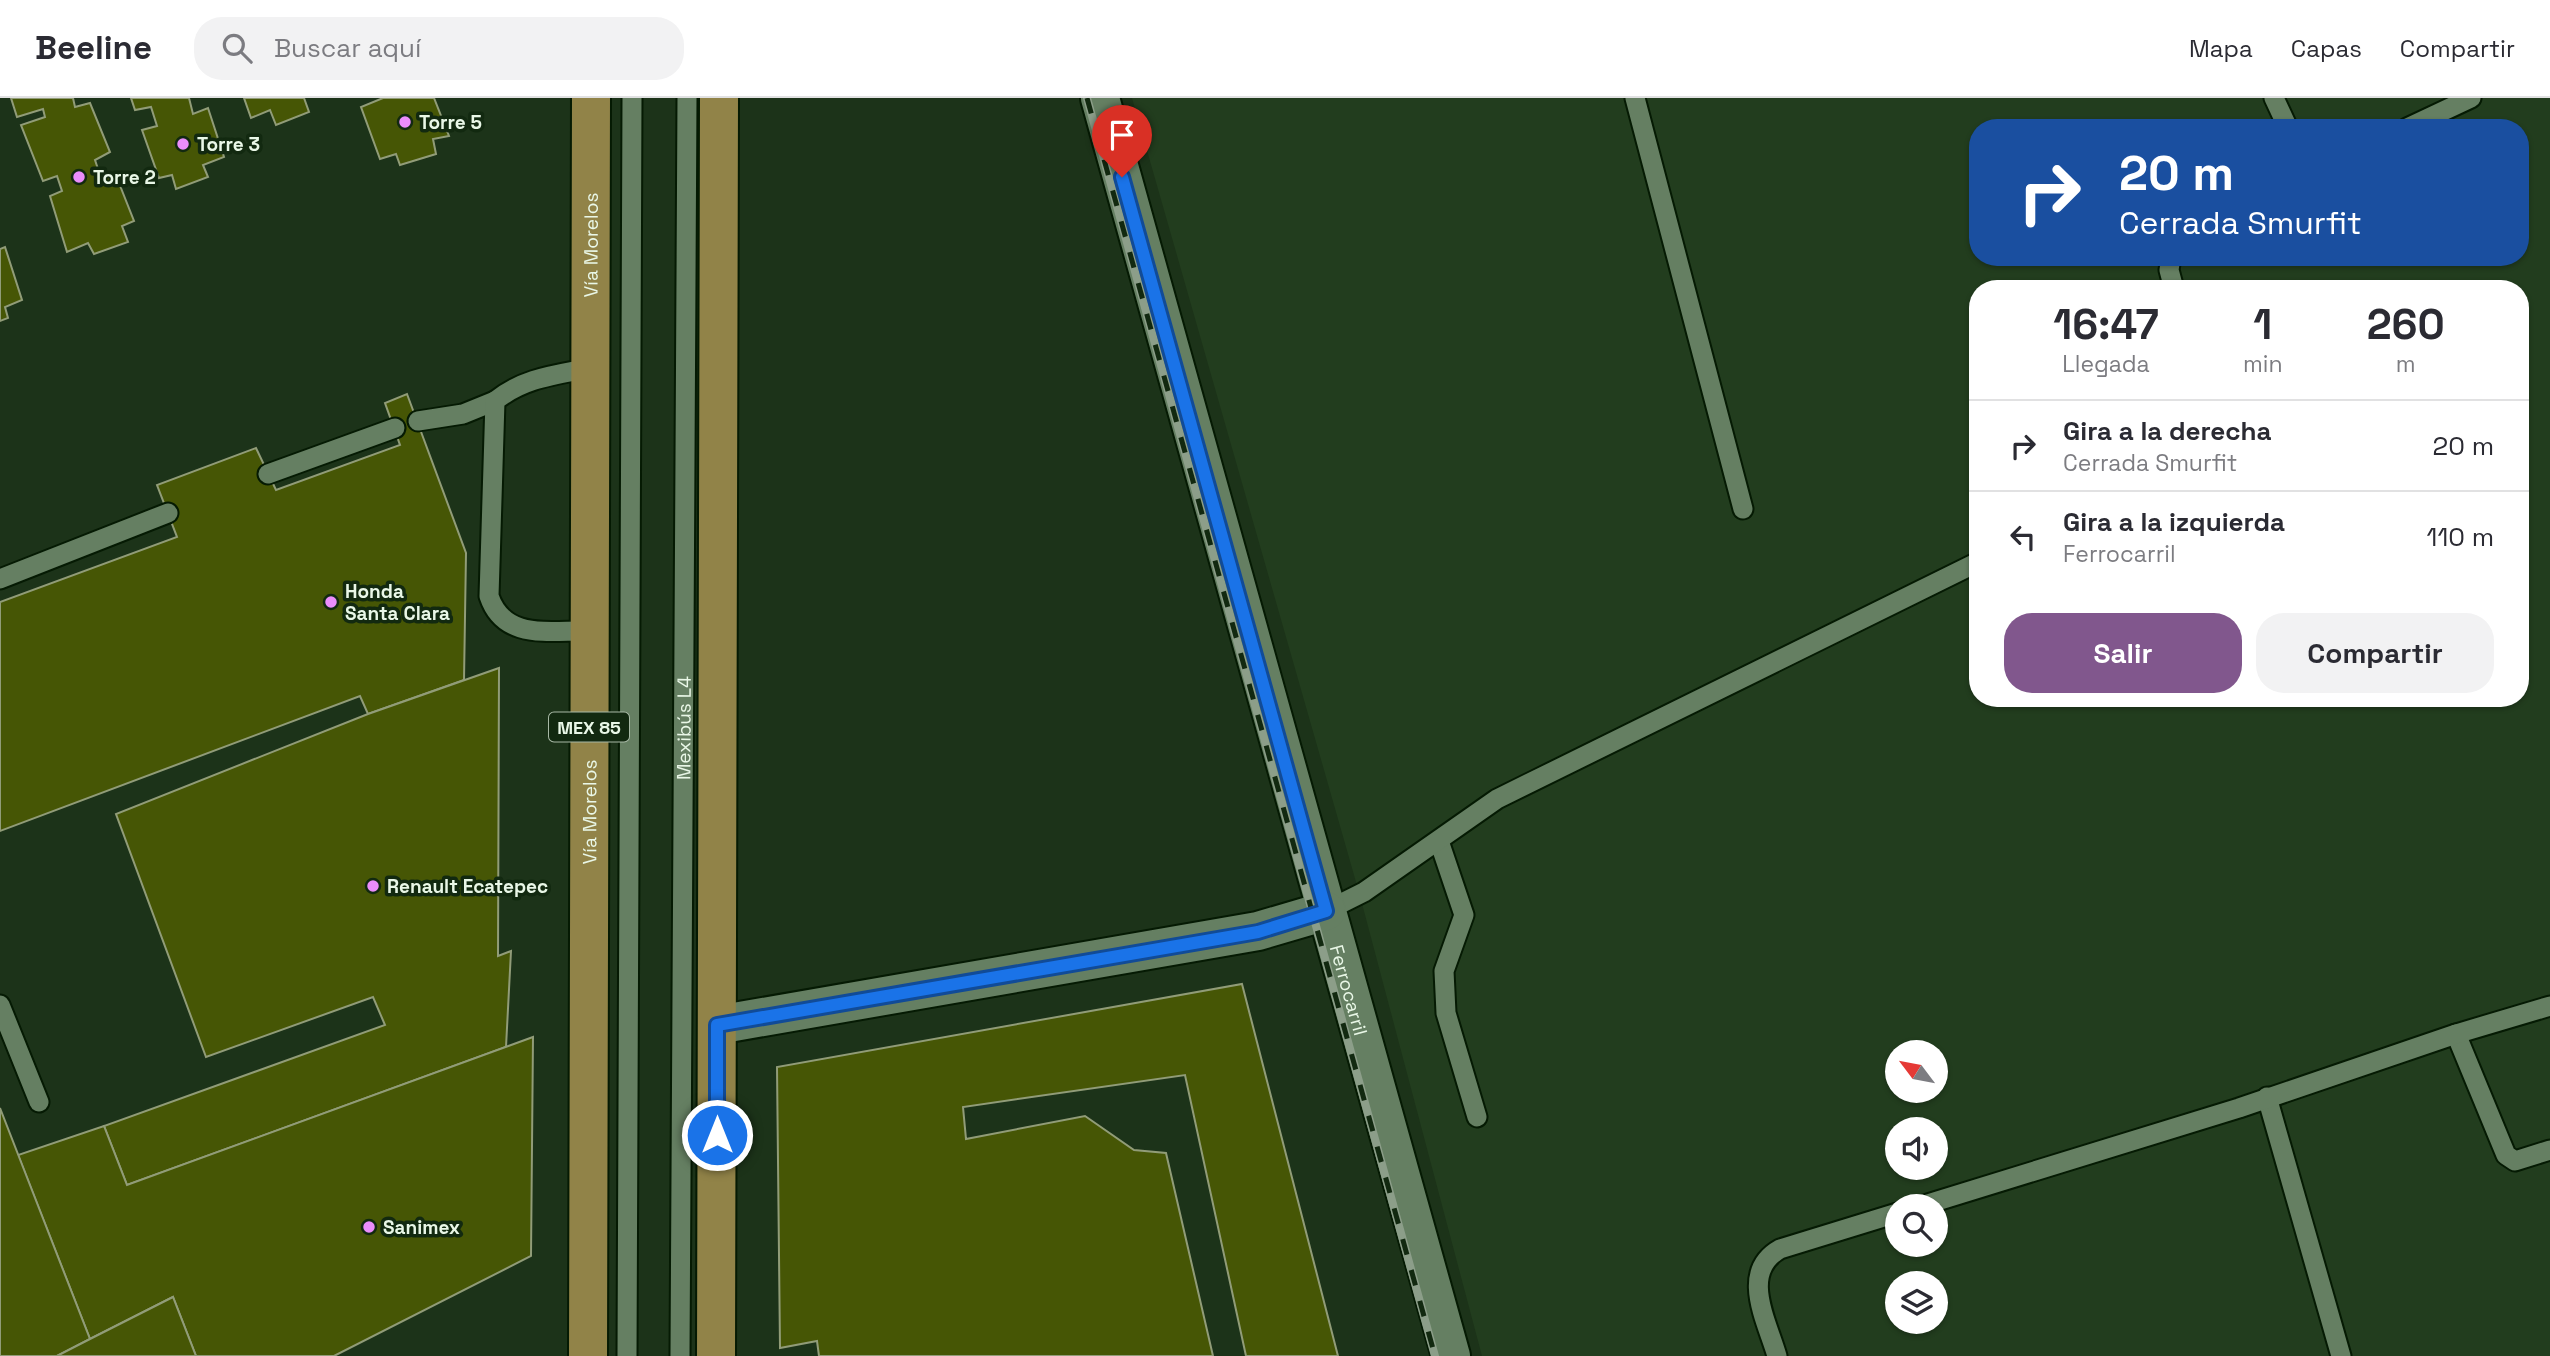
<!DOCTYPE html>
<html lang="es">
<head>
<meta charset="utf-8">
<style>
	:root { --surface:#fff; --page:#f2f2f3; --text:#2b2b33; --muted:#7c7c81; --line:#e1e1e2; --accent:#81578d }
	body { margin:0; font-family:"Space Grotesk",sans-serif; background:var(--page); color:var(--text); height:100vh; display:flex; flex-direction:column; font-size:26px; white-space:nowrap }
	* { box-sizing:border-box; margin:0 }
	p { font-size:23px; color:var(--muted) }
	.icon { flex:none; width:38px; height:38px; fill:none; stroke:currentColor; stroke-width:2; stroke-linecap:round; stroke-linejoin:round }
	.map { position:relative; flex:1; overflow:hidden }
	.sheet { position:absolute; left:1969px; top:182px; width:560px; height:427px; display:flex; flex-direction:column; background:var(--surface); border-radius:28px; box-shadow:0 2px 5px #0004 }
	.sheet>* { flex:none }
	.top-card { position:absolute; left:1969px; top:21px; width:560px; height:147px; border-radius:28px; box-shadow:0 2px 5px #0004; background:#1a4fa0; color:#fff; overflow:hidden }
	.needle { width:46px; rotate:302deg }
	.tools { position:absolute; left:1885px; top:942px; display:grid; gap:14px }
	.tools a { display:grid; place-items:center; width:63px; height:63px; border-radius:50%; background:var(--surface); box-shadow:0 2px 5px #0004; font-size:35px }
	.pin { position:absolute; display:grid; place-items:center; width:60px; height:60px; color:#fff; margin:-72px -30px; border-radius:50% 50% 50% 0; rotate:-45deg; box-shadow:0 0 7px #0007 }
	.pin .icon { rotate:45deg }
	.me { position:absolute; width:77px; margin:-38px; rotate:0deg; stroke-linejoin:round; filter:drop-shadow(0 0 5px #0008) }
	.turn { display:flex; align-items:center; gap:24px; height:147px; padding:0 35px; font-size:32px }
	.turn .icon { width:91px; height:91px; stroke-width:2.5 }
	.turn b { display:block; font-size:49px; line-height:60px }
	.eta { display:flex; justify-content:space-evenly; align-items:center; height:119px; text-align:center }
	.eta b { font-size:42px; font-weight:700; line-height:49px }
	.primary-button { display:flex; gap:14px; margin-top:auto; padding:14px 35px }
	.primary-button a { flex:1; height:80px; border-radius:28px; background:var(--accent); color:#fff; font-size:28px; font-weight:700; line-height:80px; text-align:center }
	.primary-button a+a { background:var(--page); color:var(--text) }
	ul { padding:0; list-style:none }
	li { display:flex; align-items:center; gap:21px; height:91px; padding:0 35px; border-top:2px solid var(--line) }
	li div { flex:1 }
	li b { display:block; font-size:26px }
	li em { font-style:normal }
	header { display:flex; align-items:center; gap:42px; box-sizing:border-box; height:98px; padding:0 35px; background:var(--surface); border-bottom:2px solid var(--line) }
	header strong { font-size:33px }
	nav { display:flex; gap:38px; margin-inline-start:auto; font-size:24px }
	.search { width:490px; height:63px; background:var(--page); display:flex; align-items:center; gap:18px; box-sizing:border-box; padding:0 24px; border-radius:28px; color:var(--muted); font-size:26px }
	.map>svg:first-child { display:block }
	.built { fill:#223d1e; fill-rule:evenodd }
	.building { fill:#465605; stroke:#919c78; stroke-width:2 }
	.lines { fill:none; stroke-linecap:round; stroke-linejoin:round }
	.lane-casing { stroke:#051a03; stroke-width:23 }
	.street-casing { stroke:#051a03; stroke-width:42 }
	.primary-casing { stroke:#051a03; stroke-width:42 }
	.lane { stroke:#657f62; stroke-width:19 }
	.street { stroke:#657f62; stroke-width:38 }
	.primary { stroke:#918348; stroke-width:38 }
	.rail-casing { stroke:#8c9e89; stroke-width:8 }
	.rail { stroke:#122910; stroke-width:5; stroke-dasharray:16; stroke-linecap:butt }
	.route-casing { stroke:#114b97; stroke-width:18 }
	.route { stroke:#1a73e8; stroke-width:12 }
	.poi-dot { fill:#eb8dfb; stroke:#122910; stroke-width:2.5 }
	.labels { text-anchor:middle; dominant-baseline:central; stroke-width:7; stroke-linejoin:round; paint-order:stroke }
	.shield { fill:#122910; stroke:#a8b9a6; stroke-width:2 }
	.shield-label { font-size:18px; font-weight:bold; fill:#e9f7e7 }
	.poi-label { font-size:19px; font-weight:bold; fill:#e9f7e7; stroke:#122910; text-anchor:start }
	.street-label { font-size:19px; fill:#e9f7e7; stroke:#122910 }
</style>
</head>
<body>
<header>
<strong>Beeline</strong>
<div class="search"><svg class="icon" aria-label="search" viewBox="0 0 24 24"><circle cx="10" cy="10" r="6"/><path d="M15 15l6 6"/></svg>Buscar aquí</div>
<nav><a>Mapa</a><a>Capas</a><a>Compartir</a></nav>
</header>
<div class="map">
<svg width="2550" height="1258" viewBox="0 0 2550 1258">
	<rect width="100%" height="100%" fill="#1c3319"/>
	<!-- built -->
	<path class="built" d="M 1132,0 L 2550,0 L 2550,1258 L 1482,1258 L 1360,798 ZM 1978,30 L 2520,30 L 2520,159 L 1978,159 ZM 1978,191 L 2520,191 L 2520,600 L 1978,600 ZM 1897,954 L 1936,954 L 1936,992 L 1897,992 ZM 1897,1031 L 1936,1031 L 1936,1069 L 1897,1069 ZM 1897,1108 L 1936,1108 L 1936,1146 L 1897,1146 ZM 1897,1185 L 1936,1185 L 1936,1223 L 1897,1223 Z"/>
	<!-- building -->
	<g class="building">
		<path d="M 11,0 L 73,0 L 75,9 L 90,5 L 110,54 L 95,62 L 101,80 L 115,75 L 134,123 L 122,128 L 128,144 L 94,156 L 88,145 L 67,154 L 50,98 L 62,93 L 57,78 L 43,83 L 21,27 L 45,19 L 43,11 L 17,19 Z"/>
		<path d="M 131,0 L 189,0 L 193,16 L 208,10 L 224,59 L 203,67 L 208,79 L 176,91 L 172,77 L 159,80 L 142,32 L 157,28 L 151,9 L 135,12 Z"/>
		<path d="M 244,0 L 304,0 L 309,14 L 276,27 L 270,12 L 251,20 Z"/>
		<path d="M 434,0 L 449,38 L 433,41 L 436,56 L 400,67 L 396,56 L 380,61 L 361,9 L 383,0 Z"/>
		<path d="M 5,149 L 22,202 L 5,209 L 8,220 L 0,223 L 0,151 Z"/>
		<path d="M 407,296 L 466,455 L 464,582 L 368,616 L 360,598 L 0,733 L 0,504 L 177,439 L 157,387 L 256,350 L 276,392 L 400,347 L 385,305 Z"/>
		<path d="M 499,570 L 498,858 L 511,853 L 506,949 L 127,1087 L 104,1028 L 385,927 L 373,899 L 206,959 L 116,716 L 368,616 Z"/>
		<path d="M 1242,886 L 1338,1258 L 1246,1258 L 1185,977 L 963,1009 L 966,1041 L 1085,1018 L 1134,1052 L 1166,1055 L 1213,1258 L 819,1258 L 817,1243 L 780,1250 L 777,969 Z"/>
		<path d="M 533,939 L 531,1158 L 334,1258 L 196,1258 L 173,1199 L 90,1241 L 18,1057 L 104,1028 L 127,1087 Z"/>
		<path d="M 0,1010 L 90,1241 L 57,1258 L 0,1258 Z"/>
		<path d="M 173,1199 L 196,1258 L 57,1258 L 90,1241 Z"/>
	</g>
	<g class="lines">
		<!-- lane casing -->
		<g class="lane-casing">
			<g id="lane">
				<path d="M 1635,0 L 1743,411"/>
				<path d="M 2274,0 L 2288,30"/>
				<path d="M 2407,30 L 2471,0"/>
				<path d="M 2171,159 L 2169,172 L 2174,191"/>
				<path d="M 418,323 L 463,316 L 495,303"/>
				<path d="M 268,376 L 395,330"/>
				<path d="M 0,481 L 168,415"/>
				<path d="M 589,533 C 549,532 504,543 489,498 L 495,303 C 523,280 555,277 590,270"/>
				<path d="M 1439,743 L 1464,817 L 1444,873 L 1446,915 L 1477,1019"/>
				<path d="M 1326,813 L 1364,794 L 1497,701 L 1978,464"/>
				<path d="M 0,907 L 39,1004"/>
				<path d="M 2456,936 L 2506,1057 L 2515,1063 L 2550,1052"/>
				<path d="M 2267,999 L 2341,1258"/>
				<path d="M 1921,1108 L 2239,1010 L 2456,936 L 2550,908"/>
				<path d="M 627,1258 L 632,0"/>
				<path id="s1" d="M 680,1258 L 687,0"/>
				<path d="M 1777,1258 C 1767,1223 1739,1174 1780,1151 L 1897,1115"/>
			</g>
		</g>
		<!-- street casing -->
		<g class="street-casing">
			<g id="street">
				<path id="s2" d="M 1100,0 L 1451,1258"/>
				<path d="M 717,927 L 1258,833 L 1326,813"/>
			</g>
		</g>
		<!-- primary casing -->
		<g class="primary-casing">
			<g id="primary">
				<path id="s3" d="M 588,1258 L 591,0"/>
				<path d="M 716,1258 L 719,0"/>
			</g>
		</g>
		<!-- lane -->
		<use href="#lane" class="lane"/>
		<!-- street -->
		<use href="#street" class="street"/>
		<!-- primary -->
		<use href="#primary" class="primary"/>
		<!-- rail casing -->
		<g class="rail-casing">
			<path id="rail" d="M 1087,0 L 1435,1258"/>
		</g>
		<!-- rail -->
		<use href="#rail" class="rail"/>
	</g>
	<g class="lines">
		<!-- route casing -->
		<g class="route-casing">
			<path id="route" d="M 717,1037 L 717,927 L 1258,834 L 1326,813 L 1122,79"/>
		</g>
		<!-- route -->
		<use href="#route" class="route"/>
	</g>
	<!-- markers -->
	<g class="poi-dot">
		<circle cx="405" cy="24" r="7"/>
		<circle cx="183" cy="46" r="7"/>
		<circle cx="79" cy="79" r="7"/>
		<circle cx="331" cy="504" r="7"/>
		<circle cx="373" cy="788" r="7"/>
		<circle cx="369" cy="1129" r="7"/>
	</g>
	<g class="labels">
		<!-- shield labels -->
		<rect class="shield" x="549" y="614.5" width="80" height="29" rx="5"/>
		<g class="shield-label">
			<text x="589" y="629">MEX 85</text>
		</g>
		<!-- poi labels -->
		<g class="poi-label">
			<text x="419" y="24">Torre 5</text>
			<text x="197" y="46">Torre 3</text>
			<text x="93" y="79">Torre 2</text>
			<text x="345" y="493">Honda<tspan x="345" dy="22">Santa Clara</tspan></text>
			<text x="387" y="788">Renault Ecatepec</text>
			<text x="383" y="1129">Sanimex</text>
		</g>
		<!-- street labels -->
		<g class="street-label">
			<text stroke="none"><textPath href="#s3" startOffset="1111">Vía Morelos</textPath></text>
			<text stroke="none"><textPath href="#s1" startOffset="628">Mexibús L4</textPath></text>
			<text stroke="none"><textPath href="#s3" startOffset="544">Vía Morelos</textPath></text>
			<text stroke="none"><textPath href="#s2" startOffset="926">Ferrocarril</textPath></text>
		</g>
	</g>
</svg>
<div class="tools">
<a><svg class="needle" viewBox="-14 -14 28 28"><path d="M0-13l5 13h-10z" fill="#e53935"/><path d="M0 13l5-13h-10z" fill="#7c7c81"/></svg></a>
<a><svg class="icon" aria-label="sound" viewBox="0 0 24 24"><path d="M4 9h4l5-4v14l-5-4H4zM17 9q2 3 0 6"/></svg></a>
<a><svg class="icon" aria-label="search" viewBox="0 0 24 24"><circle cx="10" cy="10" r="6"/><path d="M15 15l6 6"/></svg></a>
<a><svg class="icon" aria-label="layers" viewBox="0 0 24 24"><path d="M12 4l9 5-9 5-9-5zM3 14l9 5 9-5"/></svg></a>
</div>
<div class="pin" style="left:1122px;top:79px;background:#d93025"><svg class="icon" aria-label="arrive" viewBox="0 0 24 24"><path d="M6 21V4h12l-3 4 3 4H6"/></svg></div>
<svg class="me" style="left:717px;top:1037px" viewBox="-20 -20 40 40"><circle r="17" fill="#1a73e8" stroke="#fff" stroke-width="3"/><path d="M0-11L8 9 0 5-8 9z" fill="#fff"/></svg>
<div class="top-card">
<div class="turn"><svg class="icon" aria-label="right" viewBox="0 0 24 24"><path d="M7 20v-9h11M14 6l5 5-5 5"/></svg><div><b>20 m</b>Cerrada Smurfit</div></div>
</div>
<section class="sheet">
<div class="eta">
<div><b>16:47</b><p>Llegada</p></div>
<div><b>1</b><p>min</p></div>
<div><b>260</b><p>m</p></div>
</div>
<ul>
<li><svg class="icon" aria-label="right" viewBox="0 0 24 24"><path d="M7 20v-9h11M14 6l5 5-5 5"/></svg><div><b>Gira a la derecha</b><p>Cerrada Smurfit</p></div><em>20 m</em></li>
<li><svg class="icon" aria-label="left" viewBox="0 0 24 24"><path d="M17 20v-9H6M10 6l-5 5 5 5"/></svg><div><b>Gira a la izquierda</b><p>Ferrocarril</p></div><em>110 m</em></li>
</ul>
<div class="primary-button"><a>Salir</a><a>Compartir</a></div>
</section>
</div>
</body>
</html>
